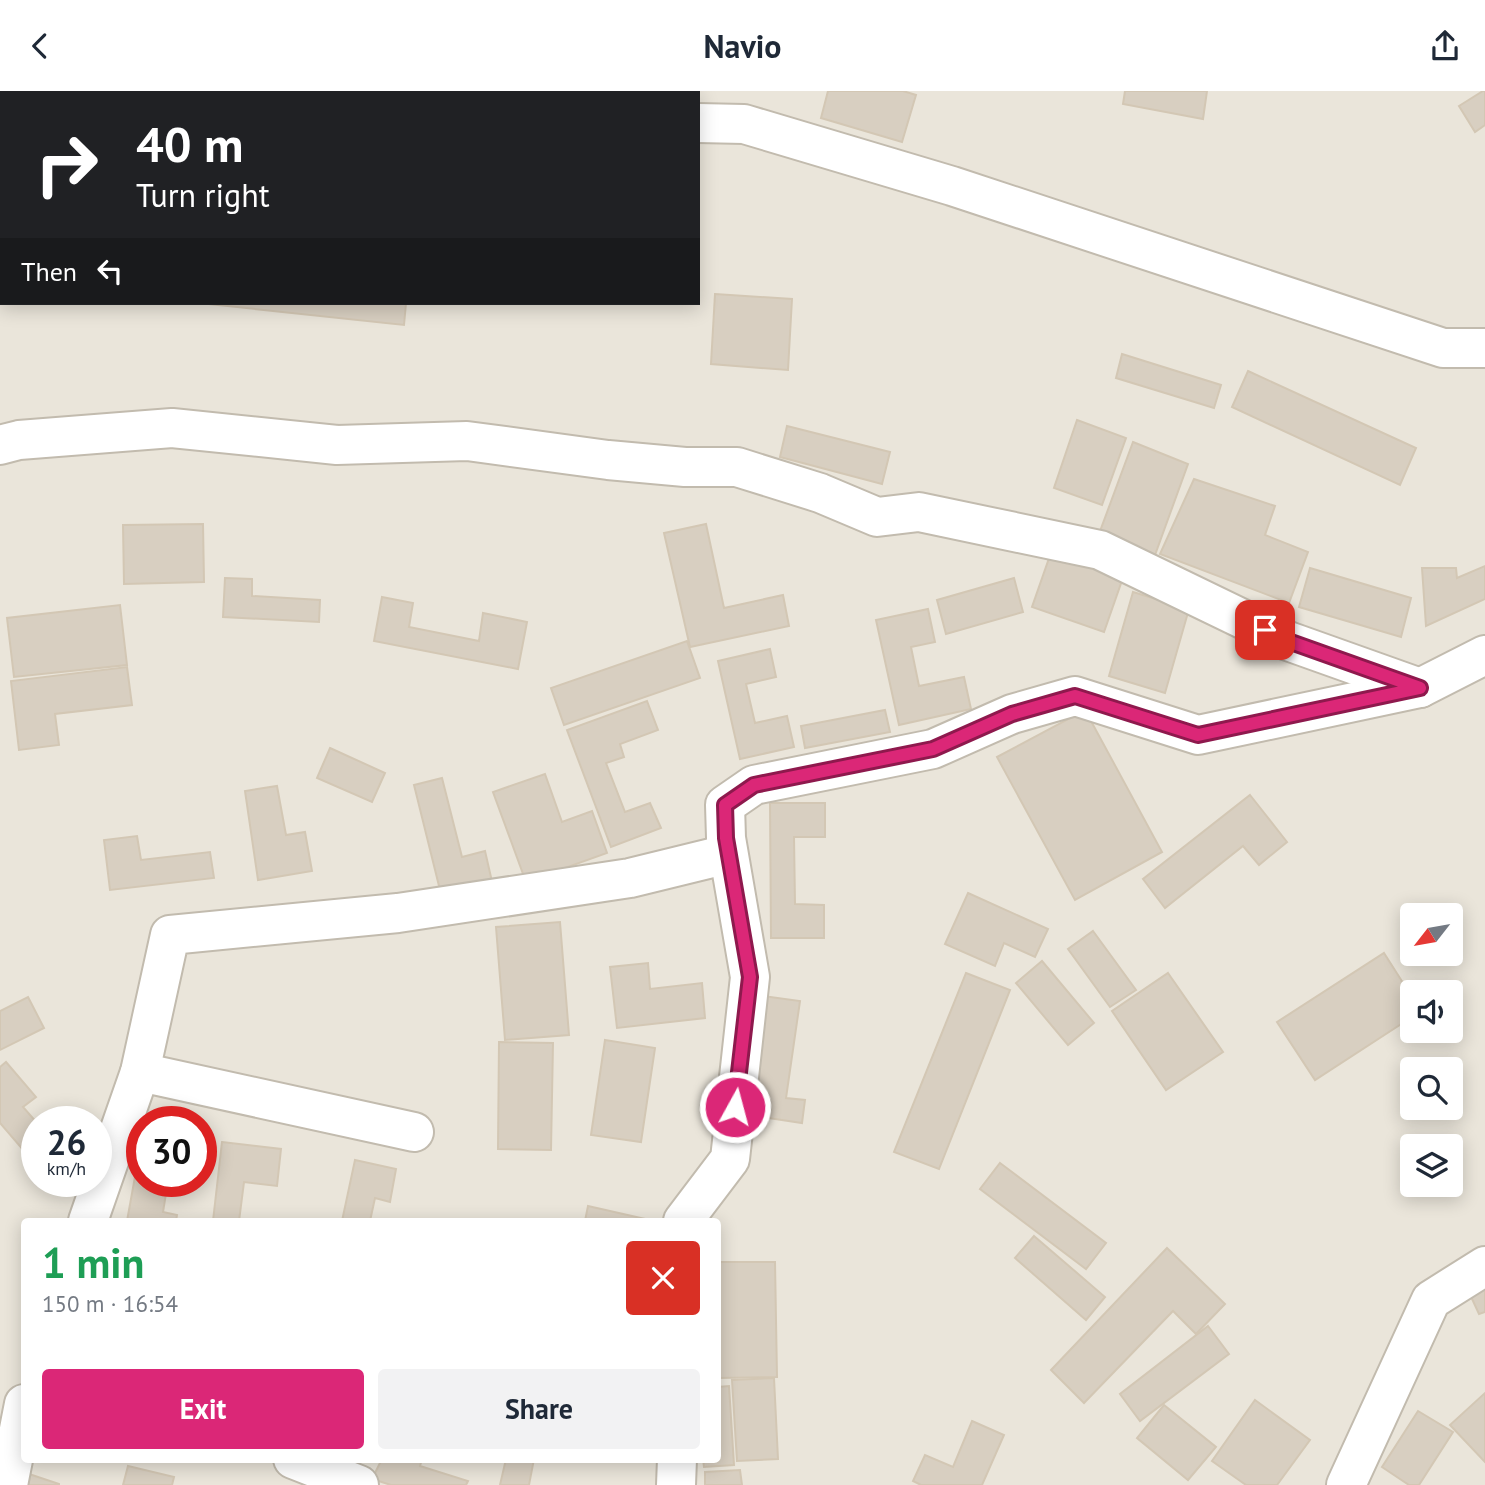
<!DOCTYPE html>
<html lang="en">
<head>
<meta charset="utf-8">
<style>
	:root { --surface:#fff; --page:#f2f2f3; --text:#1f2937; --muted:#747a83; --accent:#db2777 }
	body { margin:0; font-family:"PT Sans",sans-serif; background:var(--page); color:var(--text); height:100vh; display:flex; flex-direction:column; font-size:26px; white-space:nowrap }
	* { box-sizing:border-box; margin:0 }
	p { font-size:23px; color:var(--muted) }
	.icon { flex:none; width:38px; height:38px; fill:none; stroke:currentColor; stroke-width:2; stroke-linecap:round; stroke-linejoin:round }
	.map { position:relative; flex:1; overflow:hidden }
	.sheet { position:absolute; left:21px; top:1127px; width:700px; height:245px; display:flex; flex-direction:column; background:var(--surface); border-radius:7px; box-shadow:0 4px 18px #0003 }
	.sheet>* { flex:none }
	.banner { position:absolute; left:0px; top:0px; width:700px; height:214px; box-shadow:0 4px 18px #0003; background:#202124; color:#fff; overflow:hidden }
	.needle { width:46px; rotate:239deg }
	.tools { position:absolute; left:1400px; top:812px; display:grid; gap:14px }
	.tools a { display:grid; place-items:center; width:63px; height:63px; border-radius:7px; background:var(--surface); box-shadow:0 4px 18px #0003; font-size:35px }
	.speed { position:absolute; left:21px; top:1015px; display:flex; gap:14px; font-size:35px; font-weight:700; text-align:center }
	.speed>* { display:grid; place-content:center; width:91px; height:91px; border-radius:50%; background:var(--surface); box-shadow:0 4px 18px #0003; line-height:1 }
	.speed small { font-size:18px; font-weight:400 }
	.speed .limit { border:10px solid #d22; background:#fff; color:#111 }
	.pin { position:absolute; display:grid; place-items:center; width:60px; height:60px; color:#fff; margin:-30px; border-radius:14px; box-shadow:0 4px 10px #0006 }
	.me { position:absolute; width:77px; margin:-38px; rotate:7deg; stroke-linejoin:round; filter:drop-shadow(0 0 5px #0008) }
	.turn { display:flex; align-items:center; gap:24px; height:147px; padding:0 21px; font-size:32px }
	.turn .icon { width:91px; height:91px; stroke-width:2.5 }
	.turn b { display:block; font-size:49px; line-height:60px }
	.then { display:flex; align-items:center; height:66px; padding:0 21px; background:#0003; gap:14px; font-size:26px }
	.round { display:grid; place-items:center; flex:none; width:74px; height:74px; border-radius:7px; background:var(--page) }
	.overview { display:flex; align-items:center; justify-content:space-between; height:119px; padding:0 21px }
	h1 { font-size:42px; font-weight:700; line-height:52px; color:#1e9e55 }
	.cta { display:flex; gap:14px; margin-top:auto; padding:14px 21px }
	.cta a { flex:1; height:80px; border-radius:7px; background:var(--accent); color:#fff; font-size:28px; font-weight:700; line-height:80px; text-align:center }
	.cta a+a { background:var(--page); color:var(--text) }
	header { display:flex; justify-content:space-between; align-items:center; height:91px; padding:0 21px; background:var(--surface); font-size:32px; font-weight:700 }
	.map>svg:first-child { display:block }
	.residential { fill:#eae5da; fill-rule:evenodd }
	.building { fill:#d8cfc1; stroke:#d3c7b4; stroke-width:2 }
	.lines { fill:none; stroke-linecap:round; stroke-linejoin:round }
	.minor-casing { stroke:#c2bbae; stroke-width:42 }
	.minor { stroke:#fff; stroke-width:38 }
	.route-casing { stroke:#8e194d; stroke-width:18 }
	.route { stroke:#db2777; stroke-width:12 }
</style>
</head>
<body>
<header><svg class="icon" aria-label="back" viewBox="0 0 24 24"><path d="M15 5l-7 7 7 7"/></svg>Navio<svg class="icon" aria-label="share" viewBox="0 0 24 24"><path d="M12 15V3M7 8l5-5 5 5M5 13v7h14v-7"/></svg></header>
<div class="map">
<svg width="1485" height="1394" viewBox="0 0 1485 1394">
	<rect width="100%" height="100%" fill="#f6f3ec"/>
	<!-- residential -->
	<path class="residential" d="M 0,0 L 1485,0 L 1485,1394 L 0,1394 ZM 2,2 L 698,2 L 698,212 L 2,212 ZM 1412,824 L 1451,824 L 1451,863 L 1412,863 ZM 1412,901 L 1451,901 L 1451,940 L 1412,940 ZM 1412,978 L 1451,978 L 1451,1017 L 1412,1017 ZM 37,1031 L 96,1031 L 96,1090 L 37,1090 ZM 142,1031 L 201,1031 L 201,1090 L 142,1090 ZM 1412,1055 L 1451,1055 L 1451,1094 L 1412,1094 ZM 24,1130 L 718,1130 L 718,1368 L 24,1368 Z"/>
	<!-- building -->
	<g class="building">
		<path d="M 151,0 L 253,0 L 274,2 L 151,2 Z"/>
		<path d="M 546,0 L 694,0 L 546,2 Z"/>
		<path d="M 828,0 L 903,0 L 916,4 L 902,51 L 821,27 Z"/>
		<path d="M 1125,0 L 1207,0 L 1203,28 L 1123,13 Z"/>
		<path d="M 1483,0 L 1485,0 L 1485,34 L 1475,41 L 1459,15 Z"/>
		<path d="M 715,203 L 792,208 L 788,279 L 711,273 Z"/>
		<path d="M 199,212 L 406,212 L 404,234 Z"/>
		<path d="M 1122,263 L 1221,294 L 1214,317 L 1116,287 Z"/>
		<path d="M 1248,280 L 1416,357 L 1400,394 L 1232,316 Z"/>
		<path d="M 1077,329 L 1126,347 L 1102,414 L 1054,397 Z"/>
		<path d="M 787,335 L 890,361 L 882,393 L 780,366 Z"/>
		<path d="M 1133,351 L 1188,373 L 1155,464 L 1099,443 Z"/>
		<path d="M 1194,388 L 1275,415 L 1265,444 L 1308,461 L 1289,512 L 1160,463 Z"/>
		<path d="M 203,433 L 204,491 L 124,493 L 123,434 Z"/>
		<path d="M 706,433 L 724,517 L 783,504 L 789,535 L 690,556 L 664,442 Z"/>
		<path d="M 1054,453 L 1126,478 L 1104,541 L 1032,516 Z"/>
		<path d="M 1485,475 L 1485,508 L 1426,535 L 1422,477 L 1456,477 L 1457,487 Z"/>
		<path d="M 1310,477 L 1411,507 L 1401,546 L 1299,516 Z"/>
		<path d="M 225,487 L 252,488 L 252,505 L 320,509 L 319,531 L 223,526 Z"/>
		<path d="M 1014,487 L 1023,521 L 946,543 L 937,509 Z"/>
		<path d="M 1133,501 L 1189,518 L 1165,602 L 1109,585 Z"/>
		<path d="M 382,506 L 413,512 L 409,536 L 479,550 L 483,522 L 527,531 L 518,578 L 374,550 Z"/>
		<path d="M 120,514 L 127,574 L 14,586 L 7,527 Z"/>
		<path d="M 928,518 L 935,551 L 911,556 L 919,595 L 964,586 L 971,618 L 899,634 L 876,529 Z"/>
		<path d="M 687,550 L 700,587 L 564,634 L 551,597 Z"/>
		<path d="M 770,558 L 776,586 L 746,593 L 755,632 L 787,625 L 794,656 L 740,668 L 718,570 Z"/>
		<path d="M 127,576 L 132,614 L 55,623 L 59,654 L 19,659 L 11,590 Z"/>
		<path d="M 647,610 L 658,639 L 620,653 L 624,666 L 606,672 L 625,721 L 650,712 L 661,737 L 611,756 L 567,639 Z"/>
		<path d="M 885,619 L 890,641 L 805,657 L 801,635 Z"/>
		<path d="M 1085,619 L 1162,761 L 1075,809 L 997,666 Z"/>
		<path d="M 330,657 L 385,682 L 372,711 L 317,687 Z"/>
		<path d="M 545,683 L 562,731 L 592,720 L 607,762 L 526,791 L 493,701 Z"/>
		<path d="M 442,687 L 462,766 L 485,760 L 493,795 L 442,807 L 414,694 Z"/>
		<path d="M 277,695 L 286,744 L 305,741 L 312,780 L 258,789 L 245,700 Z"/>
		<path d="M 1250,704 L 1287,751 L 1259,774 L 1243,755 L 1165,817 L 1143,788 Z"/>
		<path d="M 770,712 L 825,712 L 825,746 L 794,746 L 795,813 L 824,814 L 824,847 L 771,847 Z"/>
		<path d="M 137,745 L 141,769 L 210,761 L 214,787 L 110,799 L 104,749 Z"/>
		<path d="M 968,802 L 1048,838 L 1035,866 L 1004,852 L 995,875 L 945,853 Z"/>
		<path d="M 560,831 L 569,944 L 505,949 L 496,836 Z"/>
		<path d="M 1093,840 L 1136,899 L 1110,916 L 1068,858 Z"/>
		<path d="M 1384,862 L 1412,906 L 1412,926 L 1315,989 L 1277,931 Z"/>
		<path d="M 1042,870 L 1094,932 L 1068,954 L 1016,892 Z"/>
		<path d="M 648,872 L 650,898 L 702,892 L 705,927 L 617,937 L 610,876 Z"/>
		<path d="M 966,882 L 1010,899 L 939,1078 L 894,1061 Z"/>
		<path d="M 1168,882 L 1223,961 L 1166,999 L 1112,920 Z"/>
		<path d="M 763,905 L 800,910 L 786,1007 L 805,1009 L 802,1032 L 748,1024 Z"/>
		<path d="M 28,906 L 44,937 L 0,959 L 0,920 Z"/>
		<path d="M 605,949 L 655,957 L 641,1051 L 591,1044 Z"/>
		<path d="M 499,951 L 553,952 L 551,1059 L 498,1058 Z"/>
		<path d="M 6,971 L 36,1006 L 23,1016 L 37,1032 L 37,1075 L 0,1032 L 0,976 Z"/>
		<path d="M 142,1047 L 142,1090 L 168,1090 L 163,1121 L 177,1124 L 176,1130 L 127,1130 Z"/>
		<path d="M 222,1051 L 281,1058 L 277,1095 L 244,1091 L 239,1130 L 213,1130 Z"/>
		<path d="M 355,1069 L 396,1078 L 390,1111 L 375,1107 L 370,1130 L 342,1130 Z"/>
		<path d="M 1000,1072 L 1106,1152 L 1086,1178 L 980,1098 Z"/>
		<path d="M 588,1115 L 654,1130 L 585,1130 Z"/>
		<path d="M 1034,1145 L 1105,1206 L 1086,1229 L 1015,1167 Z"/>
		<path d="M 1167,1157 L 1225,1213 L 1196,1243 L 1173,1220 L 1084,1312 L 1051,1279 Z"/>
		<path d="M 718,1171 L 775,1171 L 777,1286 L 718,1287 Z"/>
		<path d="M 1485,1189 L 1485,1221 L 1479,1223 L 1467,1197 Z"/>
		<path d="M 1208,1235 L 1229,1263 L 1140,1330 L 1120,1303 Z"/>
		<path d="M 774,1287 L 778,1368 L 737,1370 L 732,1289 Z"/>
		<path d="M 729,1295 L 734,1374 L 704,1376 L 703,1368 L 718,1368 L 718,1296 Z"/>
		<path d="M 1485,1302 L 1485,1371 L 1450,1334 Z"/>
		<path d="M 1255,1309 L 1310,1349 L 1277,1394 L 1246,1394 L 1212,1370 Z"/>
		<path d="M 1164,1314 L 1216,1356 L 1188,1389 L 1137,1347 Z"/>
		<path d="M 1418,1320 L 1453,1341 L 1419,1394 L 1409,1394 L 1382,1376 Z"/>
		<path d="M 972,1330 L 1004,1344 L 982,1394 L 921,1394 L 913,1390 L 925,1364 L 953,1376 Z"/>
		<path d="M 382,1368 L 422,1368 L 420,1375 L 468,1390 L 466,1394 L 391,1394 L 372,1388 Z"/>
		<path d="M 506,1368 L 534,1368 L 529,1394 L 500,1394 Z"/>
		<path d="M 128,1375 L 174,1386 L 172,1394 L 123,1394 Z"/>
		<path d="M 740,1379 L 742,1394 L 705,1394 L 705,1381 Z"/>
		<path d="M 23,1381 L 59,1393 L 59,1394 L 19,1394 Z"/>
	</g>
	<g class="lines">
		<!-- minor casing -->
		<g class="minor-casing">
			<g id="minor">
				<path d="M 506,0 L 509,2"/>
				<path d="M 698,32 L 744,33 L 952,95 L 1443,257 L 1485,257"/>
				<path d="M 0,354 L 19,349 L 172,337 L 337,354 L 467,350 L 608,369 L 685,376 L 737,376 L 820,402 L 877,426 L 919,421 L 1100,459 L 1288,550 L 1420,597"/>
				<path d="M 140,981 L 414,1041"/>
				<path d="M 88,1130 L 140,981 L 170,844 L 398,822 L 630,787 L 728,763"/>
				<path d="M 683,1130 L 730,1068 L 750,886 L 726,747 L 725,714 L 754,694 L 933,658 L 1012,623 L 1075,605 L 1198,644 L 1420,597 L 1485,564"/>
				<path d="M 293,1368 L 359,1394"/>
				<path d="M 8,1394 L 24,1313"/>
				<path d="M 676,1394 L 677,1368"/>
				<path d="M 1346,1394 L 1431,1209 L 1485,1175"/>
			</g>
		</g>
		<!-- minor -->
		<use href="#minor" class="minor"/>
	</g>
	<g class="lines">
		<!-- route casing -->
		<g class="route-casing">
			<path id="route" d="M 735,1016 L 750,886 L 726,747 L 725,714 L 754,694 L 933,658 L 1012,623 L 1075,605 L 1198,644 L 1420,597 L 1288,550 L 1265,539"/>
		</g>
		<!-- route -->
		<use href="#route" class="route"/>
	</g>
</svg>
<div class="tools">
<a><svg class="needle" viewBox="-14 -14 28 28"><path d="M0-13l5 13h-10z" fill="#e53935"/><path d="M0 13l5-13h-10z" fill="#747a83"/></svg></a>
<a><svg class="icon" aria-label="sound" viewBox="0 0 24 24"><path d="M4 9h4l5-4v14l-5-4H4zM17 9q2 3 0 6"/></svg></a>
<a><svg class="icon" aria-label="search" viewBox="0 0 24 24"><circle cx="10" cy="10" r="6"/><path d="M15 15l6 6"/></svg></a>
<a><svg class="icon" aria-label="layers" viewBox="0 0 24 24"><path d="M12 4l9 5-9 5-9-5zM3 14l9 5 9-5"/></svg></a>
</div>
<div class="speed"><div>26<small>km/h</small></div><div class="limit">30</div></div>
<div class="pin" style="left:1265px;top:539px;background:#d93025"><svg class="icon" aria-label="arrive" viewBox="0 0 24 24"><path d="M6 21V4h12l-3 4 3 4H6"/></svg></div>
<svg class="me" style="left:735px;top:1016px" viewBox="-20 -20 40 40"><circle r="17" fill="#db2777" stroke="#fff" stroke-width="3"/><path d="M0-11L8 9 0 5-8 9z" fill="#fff"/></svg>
<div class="banner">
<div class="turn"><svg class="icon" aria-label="right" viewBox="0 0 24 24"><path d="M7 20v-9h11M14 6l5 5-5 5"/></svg><div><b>40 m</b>Turn right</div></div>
<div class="then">Then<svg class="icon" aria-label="left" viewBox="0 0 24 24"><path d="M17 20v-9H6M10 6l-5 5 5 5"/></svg></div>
</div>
<section class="sheet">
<div class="overview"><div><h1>1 min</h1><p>150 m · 16:54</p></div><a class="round" style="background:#d93025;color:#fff"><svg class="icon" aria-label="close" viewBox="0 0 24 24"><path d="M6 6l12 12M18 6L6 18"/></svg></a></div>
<div class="cta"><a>Exit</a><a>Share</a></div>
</section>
</div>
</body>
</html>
